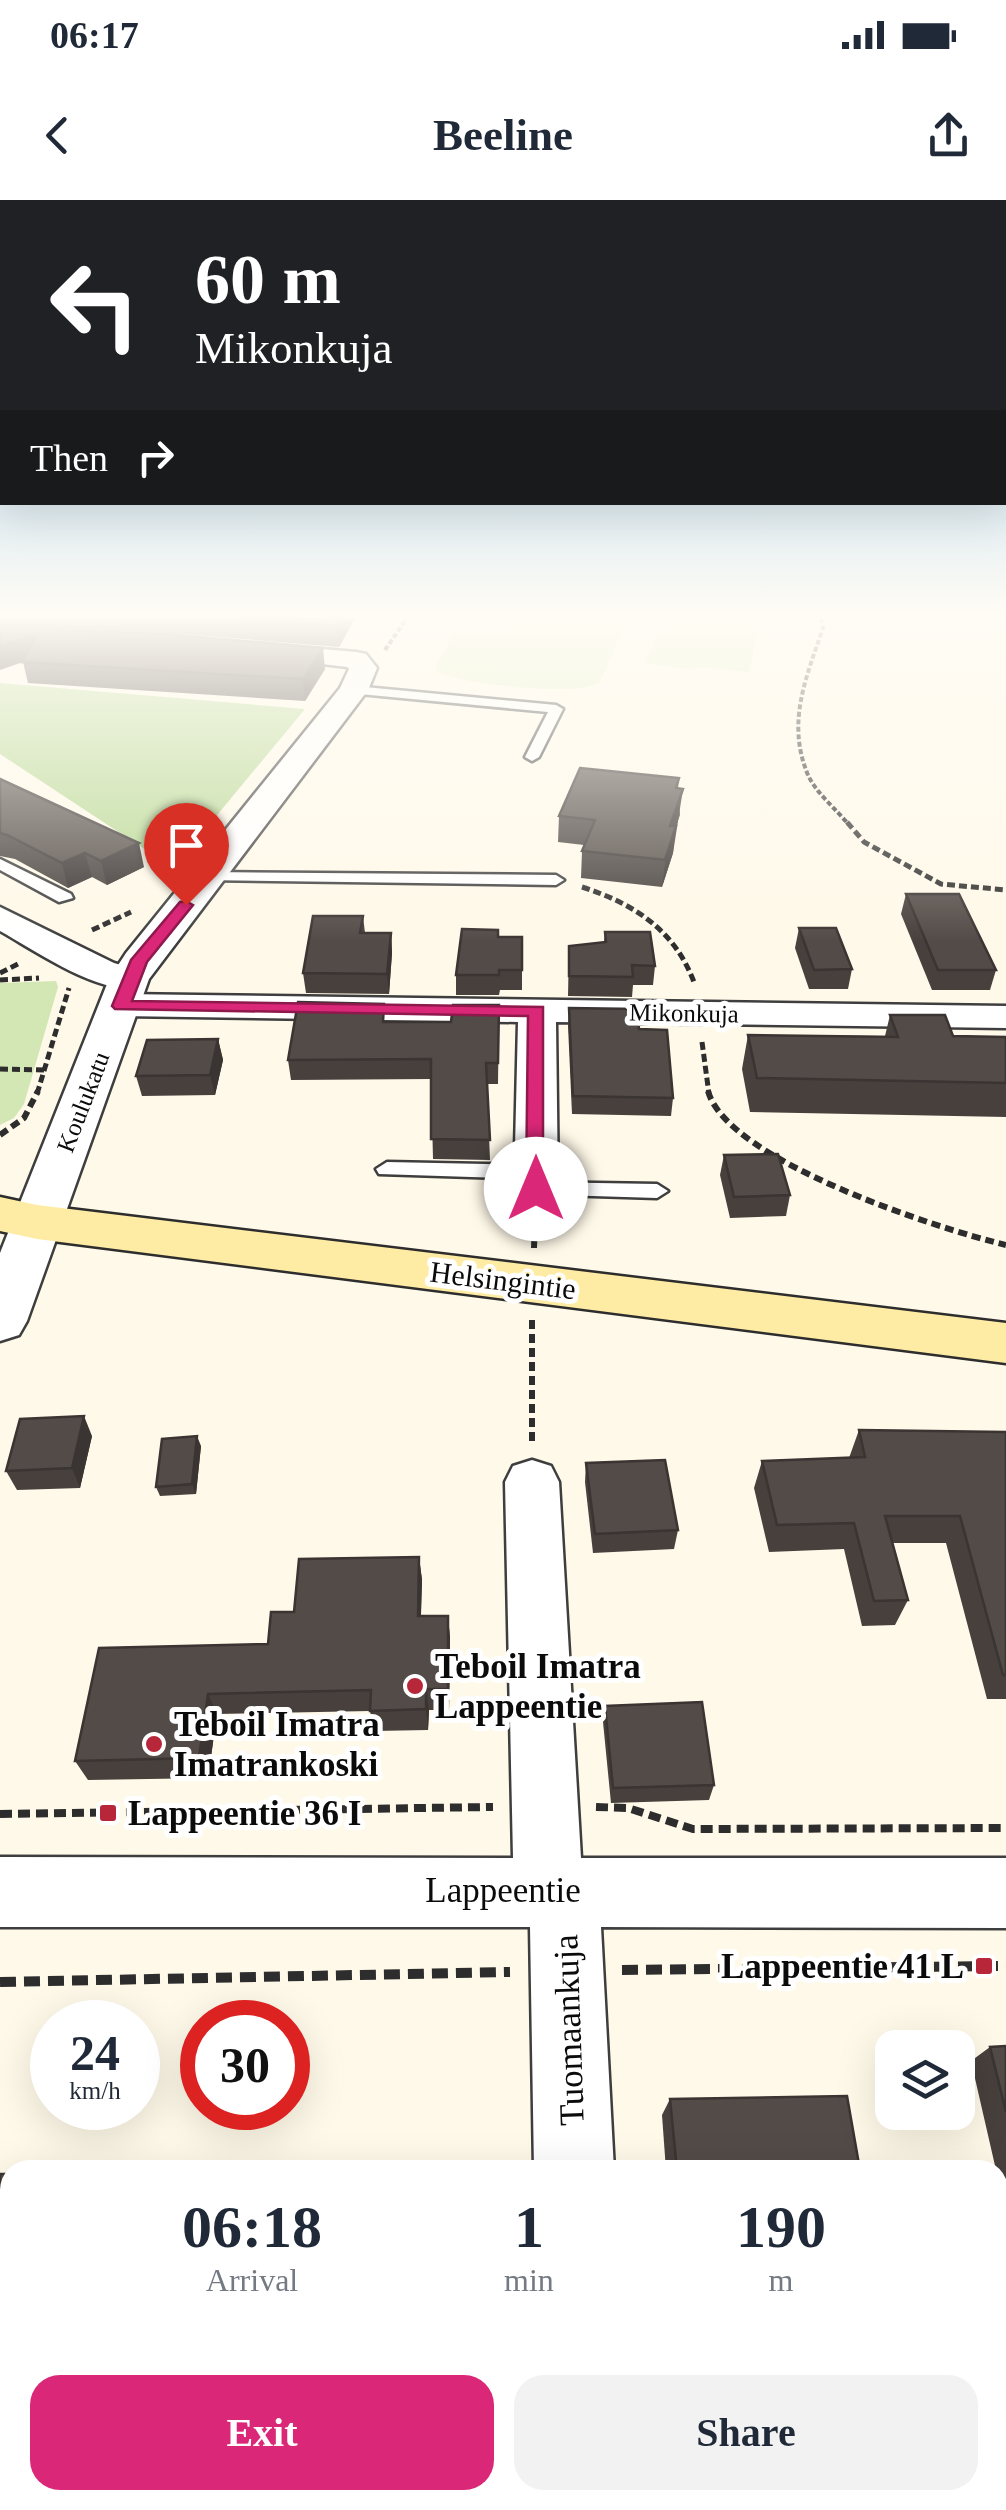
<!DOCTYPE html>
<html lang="en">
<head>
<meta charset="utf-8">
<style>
	:root { --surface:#fff; --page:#f2f2f3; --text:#1f2937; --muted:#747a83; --accent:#db2777 }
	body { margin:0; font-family:"Times New Roman",serif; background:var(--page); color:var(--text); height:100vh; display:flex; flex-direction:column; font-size:38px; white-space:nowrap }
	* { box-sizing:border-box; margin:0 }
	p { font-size:32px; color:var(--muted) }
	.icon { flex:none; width:55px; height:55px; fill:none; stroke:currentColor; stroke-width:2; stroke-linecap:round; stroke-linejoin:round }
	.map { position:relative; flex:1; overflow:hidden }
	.panel { position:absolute; left:0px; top:1960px; width:1008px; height:350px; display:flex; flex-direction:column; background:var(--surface); border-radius:30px 30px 0 0; box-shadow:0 10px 40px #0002 }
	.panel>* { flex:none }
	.guide { position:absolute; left:0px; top:0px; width:1008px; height:305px; box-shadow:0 10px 40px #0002; background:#202124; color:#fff; overflow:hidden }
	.controls { position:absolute; left:875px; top:1830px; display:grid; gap:20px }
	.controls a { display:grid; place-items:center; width:100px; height:100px; border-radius:20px; background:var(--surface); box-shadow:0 10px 40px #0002; font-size:50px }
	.speed { position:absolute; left:30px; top:1800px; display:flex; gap:20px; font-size:50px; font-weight:700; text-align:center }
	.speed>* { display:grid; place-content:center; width:130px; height:130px; border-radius:50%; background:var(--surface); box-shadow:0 10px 40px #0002; line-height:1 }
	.speed small { font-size:25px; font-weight:400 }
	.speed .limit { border:15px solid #d22; background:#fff; color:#111 }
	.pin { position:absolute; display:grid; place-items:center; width:85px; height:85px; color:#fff; margin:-102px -42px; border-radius:50% 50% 50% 0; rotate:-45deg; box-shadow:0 0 10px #0007 }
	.pin .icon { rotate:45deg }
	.me { position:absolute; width:110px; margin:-55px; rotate:0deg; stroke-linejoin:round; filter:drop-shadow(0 0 8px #0008) }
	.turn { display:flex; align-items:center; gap:35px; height:210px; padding:0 30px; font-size:45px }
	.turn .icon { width:130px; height:130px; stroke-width:2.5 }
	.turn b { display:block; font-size:70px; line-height:85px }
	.then { display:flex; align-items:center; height:95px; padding:0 30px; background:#0003; gap:20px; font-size:38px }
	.eta { display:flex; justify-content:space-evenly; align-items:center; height:170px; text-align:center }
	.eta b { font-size:60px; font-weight:600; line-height:70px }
	.action { display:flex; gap:20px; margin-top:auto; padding:20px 30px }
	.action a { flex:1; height:115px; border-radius:30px; background:var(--accent); color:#fff; font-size:40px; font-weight:600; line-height:115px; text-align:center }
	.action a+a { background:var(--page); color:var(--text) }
	.status { display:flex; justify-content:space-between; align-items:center; height:70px; padding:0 50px; background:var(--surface); direction:ltr }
	.status svg { height:28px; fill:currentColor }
	header { display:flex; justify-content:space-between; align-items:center; height:130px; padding:0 30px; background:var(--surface); font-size:45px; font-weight:600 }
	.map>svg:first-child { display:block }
	.green { fill:#d3e7b4 }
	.forest { fill:#b8d894 }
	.pitch { fill:#e4efc6 }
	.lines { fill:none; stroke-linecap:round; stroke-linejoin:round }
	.service-casing { stroke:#3e3e3e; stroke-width:5 }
	.minor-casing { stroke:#3e3e3e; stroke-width:5 }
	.tertiary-casing { stroke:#3e3e3e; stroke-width:5 }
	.secondary-casing { stroke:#2d2d2d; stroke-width:5 }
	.path-far4 { stroke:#2d2d2d; stroke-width:4; stroke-dasharray:5 2.5; stroke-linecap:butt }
	.path-far3 { stroke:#2d2d2d; stroke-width:5; stroke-dasharray:8 4; stroke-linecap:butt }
	.path-far2 { stroke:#2d2d2d; stroke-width:6; stroke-dasharray:9 5; stroke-linecap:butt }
	.path-far1 { stroke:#2d2d2d; stroke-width:8; stroke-dasharray:12 6; stroke-linecap:butt }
	.path { stroke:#2d2d2d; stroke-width:10; stroke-dasharray:16 8; stroke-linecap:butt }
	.service { fill:#fff; fill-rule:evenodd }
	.minor { fill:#fff; fill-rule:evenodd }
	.tertiary { fill:#fff; fill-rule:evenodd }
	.secondary { fill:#feeca5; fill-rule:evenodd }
	.wall { fill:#47403d }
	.shaded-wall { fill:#3a3432 }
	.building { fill:#534b47; stroke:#3a3432; stroke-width:2.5 }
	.route { fill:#db2777; stroke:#8e194d; stroke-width:2.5 }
	.poi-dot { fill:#b72639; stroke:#fff; stroke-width:4 }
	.labels { text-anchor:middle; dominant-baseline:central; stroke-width:10; stroke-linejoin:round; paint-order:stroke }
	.far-street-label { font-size:25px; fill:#0b0b0b; stroke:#fff }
	.street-label { font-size:30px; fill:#0b0b0b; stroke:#fff }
	.near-poi-label { font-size:35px; font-weight:bold; fill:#0b0b0b; stroke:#fff; text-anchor:start }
	.near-street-label { font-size:35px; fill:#0b0b0b; stroke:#fff }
</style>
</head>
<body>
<div class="status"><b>06:17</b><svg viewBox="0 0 49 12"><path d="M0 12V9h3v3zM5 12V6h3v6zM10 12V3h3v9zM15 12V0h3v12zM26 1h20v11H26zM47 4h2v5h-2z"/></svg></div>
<header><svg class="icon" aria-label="back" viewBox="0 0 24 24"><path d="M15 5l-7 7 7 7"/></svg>Beeline<svg class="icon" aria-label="share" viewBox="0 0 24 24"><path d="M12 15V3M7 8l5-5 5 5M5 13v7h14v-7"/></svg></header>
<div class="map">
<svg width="1006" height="2310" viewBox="0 0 1006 2310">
	<rect width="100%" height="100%" fill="#fff9e9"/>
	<!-- green -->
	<path class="green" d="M 56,781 L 58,787 L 24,904 L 14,918 L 0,925 L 0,783 Z"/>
	<!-- forest -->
	<path class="forest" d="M 0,483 L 305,509 L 208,626 L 170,666 L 0,554 Z"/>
	<!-- pitch -->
	<g class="pitch">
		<path d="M 463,418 L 628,418 L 600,482 C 579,498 462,484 437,472 L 436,465 Z"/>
		<path d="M 663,418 L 761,418 L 749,472 L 696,467 L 695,470 L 646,463 Z"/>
	</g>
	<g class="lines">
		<!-- service casing -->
		<g class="service-casing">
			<g id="service">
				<path d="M 354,486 L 556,505 L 563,509 L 539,557 L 532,561 L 525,557 L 548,512 L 349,493 L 349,487 Z"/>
				<path d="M 0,659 L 71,694 L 73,698 L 59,702 L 0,670 Z"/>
				<path d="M 209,672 L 556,675 L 564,680 L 556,685 L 203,680 L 203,674 Z"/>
				<path d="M 387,962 L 536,965 L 547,972 L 536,979 L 379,974 L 376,969 Z"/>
				<path d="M 536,982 L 657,984 L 668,991 L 657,998 L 528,994 L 525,989 Z"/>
			</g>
		</g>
		<!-- minor casing -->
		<g class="minor-casing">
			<g id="minor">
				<path d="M 255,443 L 356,452 L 369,460 L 356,468 L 246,455 L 243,450 Z"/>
				<path d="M 0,707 L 114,763 L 142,771 L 147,779 L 142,787 C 101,797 36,751 0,731 Z"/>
				<path d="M 121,794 L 1006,806 L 1006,828 L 556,822 L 558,989 L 552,999 L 536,1004 L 520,999 L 514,989 L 518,822 L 121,816 L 108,813 L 102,805 L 108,797 Z"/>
				<path d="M 532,1260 L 551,1266 L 559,1282 L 581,1658 L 1006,1658 L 1006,1728 L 601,1727 L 614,1970 L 534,1970 L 530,1727 L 0,1727 L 0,1657 L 513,1658 L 505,1282 L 513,1266 Z"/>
				<path d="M 540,2300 L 630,2300 L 631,2310 L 539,2310 Z"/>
			</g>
		</g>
		<!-- tertiary casing -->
		<g class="tertiary-casing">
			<path id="tertiary" d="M 356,452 L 366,454 L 377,468 L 368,490 L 149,779 L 27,1121 L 19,1135 L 0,1141 L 0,1053 L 109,779 L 126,753 L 340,488 L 349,469 L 342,460 Z"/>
		</g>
		<!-- secondary casing -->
		<g class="secondary-casing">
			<path id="secondary" d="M 0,997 L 37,1005 L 1006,1123 L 1006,1163 L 37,1039 L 0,1031 Z"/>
		</g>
		<!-- path-far4 -->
		<g class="path-far4">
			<path d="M 821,418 L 823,428 C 806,478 786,523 808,575 C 816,593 837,610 849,625"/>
			<path d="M 385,450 L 407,418"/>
		</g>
		<!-- path-far3 -->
		<g class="path-far3">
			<path d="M 847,622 L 864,642 L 941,684 L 1006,690"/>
			<path d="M 582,687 C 635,704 676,731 695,785"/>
			<path d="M 92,730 L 131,712"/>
			<path d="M 0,773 L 20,763"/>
			<path d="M 0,780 L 39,778"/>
			<path d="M 702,842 L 709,894"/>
			<path d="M 0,869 L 44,870"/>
			<path d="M 37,894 L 69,788"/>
		</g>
		<!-- path-far2 -->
		<g class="path-far2">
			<path d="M 708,891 C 727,961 939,1029 1006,1045"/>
			<path d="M 0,935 L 24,918 L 38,891"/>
			<path d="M 534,1048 L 535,1020"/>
			<path d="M 532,1120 L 532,1243"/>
		</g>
		<!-- path-far1 -->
		<g class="path-far1">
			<path d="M 596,1607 L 628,1608 L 693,1629 L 1006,1628"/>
			<path d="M 0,1614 L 493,1607"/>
		</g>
		<!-- path -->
		<g class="path">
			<path d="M 622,1770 L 1006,1766"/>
			<path d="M 0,1782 L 510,1772"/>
		</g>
		<!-- service -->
		<use href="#service" class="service"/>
		<!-- minor -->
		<use href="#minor" class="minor"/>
		<!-- tertiary -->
		<use href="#tertiary" class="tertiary"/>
		<!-- secondary -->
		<use href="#secondary" class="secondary"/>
	</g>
	<!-- wall -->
	<g class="wall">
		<path d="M 0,418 L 355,418 L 339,447 L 171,433 L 0,427 Z"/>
		<path d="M 0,428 L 325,469 L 305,501 L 28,483 L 23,462 Z"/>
		<path d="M 679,578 L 678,588 L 680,615 L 675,629 L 673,653 L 662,687 L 581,678 L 582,651 L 584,645 L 558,642 L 559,616 Z"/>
		<path d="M 0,579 L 144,667 L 107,685 L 92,677 L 68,688 L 15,659 L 0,656 Z"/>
		<path d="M 906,694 L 996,770 L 990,790 L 932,790 L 901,714 Z"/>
		<path d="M 363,716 L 365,733 L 391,733 L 392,753 L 389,794 L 306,793 L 303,773 Z"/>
		<path d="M 799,728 L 852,769 L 848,789 L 809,789 L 795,748 Z"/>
		<path d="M 605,732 L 655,766 L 653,785 L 633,785 L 632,797 L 568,796 L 569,746 L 604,742 Z"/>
		<path d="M 498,737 L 522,737 L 522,790 L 500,790 L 499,795 L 456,795 L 456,775 Z"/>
		<path d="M 499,805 L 498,884 L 487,884 L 490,960 L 433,959 L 431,879 L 291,880 L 288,860 L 386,822 L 451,822 Z"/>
		<path d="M 569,808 L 639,829 L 673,898 L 671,916 L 572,914 L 568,826 Z"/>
		<path d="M 890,815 L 953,836 L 1006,837 L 1006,917 L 750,912 L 742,869 L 748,835 L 885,836 Z"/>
		<path d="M 218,839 L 223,860 L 215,895 L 142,896 L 136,876 Z"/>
		<path d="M 724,955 L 790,995 L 786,1016 L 730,1018 L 720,975 Z"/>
		<path d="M 859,1230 L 1006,1232 L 1006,1499 L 987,1499 L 946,1343 L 892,1343 L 908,1400 L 895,1425 L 862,1426 L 844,1349 L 769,1352 L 754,1288 L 762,1261 L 849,1258 Z"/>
		<path d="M 92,1236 L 80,1288 L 17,1290 L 6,1271 Z"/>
		<path d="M 201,1246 L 196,1294 L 160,1296 L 156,1287 Z"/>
		<path d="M 586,1263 L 678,1330 L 674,1349 L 593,1353 L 585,1282 Z"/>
		<path d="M 419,1357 L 422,1380 L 421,1416 L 448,1416 L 450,1438 L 449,1510 L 429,1510 L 428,1530 L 374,1531 L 370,1511 L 217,1514 L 208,1578 L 88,1580 L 75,1561 L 268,1444 L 294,1412 Z"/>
		<path d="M 605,1506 L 714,1585 L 709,1600 L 611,1603 L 603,1522 Z"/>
		<path d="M 1006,1846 L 1006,2014 L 998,1977 L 998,1970 L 996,1970 L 971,1861 L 990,1847 Z"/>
		<path d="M 670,1899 L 860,1970 L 666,1970 L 662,1915 Z"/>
	</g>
	<!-- shaded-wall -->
	<g class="shaded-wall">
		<path d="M 342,418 L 355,418 L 339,447 L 337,426 Z"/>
		<path d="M 38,434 L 43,455 L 0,470 L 0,446 Z"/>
		<path d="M 323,448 L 325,469 L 305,501 L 303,479 Z"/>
		<path d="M 683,589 L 673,653 L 662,687 L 670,626 Z"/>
		<path d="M 139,643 L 144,667 L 107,685 L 101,661 Z"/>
		<path d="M 85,653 L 92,677 L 68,688 L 62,663 Z"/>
		<path d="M 391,733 L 392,753 L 389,794 L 387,774 Z"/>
		<path d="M 218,839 L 223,860 L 215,895 L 210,875 Z"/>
		<path d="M 84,1216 L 92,1236 L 80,1288 L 72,1268 Z"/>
		<path d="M 197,1236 L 201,1246 L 196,1294 L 192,1284 Z"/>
		<path d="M 419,1357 L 422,1380 L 420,1438 L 418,1416 Z"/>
		<path d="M 448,1416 L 450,1438 L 449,1510 L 448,1489 Z"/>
		<path d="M 426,1489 L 429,1510 L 428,1530 L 426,1509 Z"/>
		<path d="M 208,1494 L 217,1514 L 208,1578 L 199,1558 Z"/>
		<path d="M 10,2093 L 10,2211 L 0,2263 L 0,2142 Z"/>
	</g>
	<!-- building -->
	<g class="building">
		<path d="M 236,418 L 342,418 L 337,426 Z"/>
		<path d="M 0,428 L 167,434 L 323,448 L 303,479 L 22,462 L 38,434 L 0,446 Z"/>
		<path d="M 580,568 L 679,578 L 676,588 L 683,589 L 670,626 L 676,626 L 665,660 L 582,651 L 595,620 L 559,616 Z"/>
		<path d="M 0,579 L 139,643 L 101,661 L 85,653 L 62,663 L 7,635 L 0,633 Z"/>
		<path d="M 906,694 L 959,694 L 996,770 L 938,770 Z"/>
		<path d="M 313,716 L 363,716 L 360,733 L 391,733 L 387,774 L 303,773 Z"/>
		<path d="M 799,728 L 836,728 L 852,769 L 814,770 Z"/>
		<path d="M 462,729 L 498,730 L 498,737 L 522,737 L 522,770 L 499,770 L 499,775 L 456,775 Z"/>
		<path d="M 605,732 L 650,732 L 655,766 L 632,765 L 633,777 L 569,776 L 569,746 L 606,742 Z"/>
		<path d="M 298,802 L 384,804 L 383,822 L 451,822 L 453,805 L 499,805 L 498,863 L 486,863 L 490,940 L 431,939 L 431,859 L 288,860 Z"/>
		<path d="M 569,808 L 637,809 L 639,829 L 667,830 L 673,898 L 573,896 Z"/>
		<path d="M 890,815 L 945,815 L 953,836 L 1006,837 L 1006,883 L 757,878 L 748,835 L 898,837 Z"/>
		<path d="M 218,839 L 210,875 L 136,876 L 147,840 Z"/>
		<path d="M 778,954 L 790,995 L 734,997 L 724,955 Z"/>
		<path d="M 84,1216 L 72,1268 L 6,1271 L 20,1219 Z"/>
		<path d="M 859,1230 L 1006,1232 L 1006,1475 L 1003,1475 L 960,1316 L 885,1316 L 908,1400 L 874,1401 L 854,1323 L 777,1325 L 762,1261 L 865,1257 Z"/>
		<path d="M 197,1236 L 192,1284 L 156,1287 L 162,1239 Z"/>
		<path d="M 665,1260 L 678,1330 L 595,1334 L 586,1263 Z"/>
		<path d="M 419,1357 L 418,1416 L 448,1416 L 448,1489 L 426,1489 L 426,1509 L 370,1511 L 371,1490 L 208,1494 L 199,1558 L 75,1561 L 99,1448 L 268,1444 L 271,1412 L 294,1412 L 299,1359 Z"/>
		<path d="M 702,1502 L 714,1585 L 613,1588 L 605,1506 Z"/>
		<path d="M 1006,1846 L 1006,1912 L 990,1847 Z"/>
		<path d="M 847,1896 L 860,1970 L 677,1970 L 670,1899 Z"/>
		<path d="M 0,1974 L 10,1974 L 10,2093 L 0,2142 Z"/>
		<path d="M 998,2220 L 1006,2260 L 1006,2295 L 998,2295 Z"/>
	</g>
	<!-- sky -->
	<linearGradient id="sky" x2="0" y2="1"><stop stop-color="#91c6ed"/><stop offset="0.56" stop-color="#fffcf5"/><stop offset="1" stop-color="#fffcf5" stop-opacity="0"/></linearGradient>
	<rect width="1006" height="742" fill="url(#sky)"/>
	<!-- route -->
	<path class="route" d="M 186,701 L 193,705 L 147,762 L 132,801 L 543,807 L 543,994 L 536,996 L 526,989 L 528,816 L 115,809 L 112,806 L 131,760 L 180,702 Z"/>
	<!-- markers -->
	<g class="poi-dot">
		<circle cx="415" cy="1486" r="10"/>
		<circle cx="154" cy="1544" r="10"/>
		<rect x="98" y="1603" width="20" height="20" rx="5"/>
		<rect x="974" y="1756" width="20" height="20" rx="5"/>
	</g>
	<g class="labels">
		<!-- far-street labels -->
		<g class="far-street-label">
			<text transform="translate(684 813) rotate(1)">Mikonkuja</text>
			<text transform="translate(83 902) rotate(-69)">Koulukatu</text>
		</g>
		<!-- street labels -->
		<g class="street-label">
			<text transform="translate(503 1080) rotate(7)">Helsingintie</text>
		</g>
		<!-- near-poi labels -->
		<g class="near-poi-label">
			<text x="435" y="1466">Teboil Imatra<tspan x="435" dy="40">Lappeentie</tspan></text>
			<text x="174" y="1524">Teboil Imatra<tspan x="174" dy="40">Imatrankoski</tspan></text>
			<text x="128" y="1613">Lappeentie 36 I</text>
			<text x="964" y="1766" text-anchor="end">Lappeentie 41 L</text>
		</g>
		<!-- near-street labels -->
		<g class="near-street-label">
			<text x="503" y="1690">Lappeentie</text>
			<text transform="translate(569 1830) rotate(-92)">Tuomaankuja</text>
		</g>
	</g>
</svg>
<div class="controls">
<a><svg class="icon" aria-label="layers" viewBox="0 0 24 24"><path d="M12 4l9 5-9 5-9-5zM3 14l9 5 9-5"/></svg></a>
</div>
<div class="speed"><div>24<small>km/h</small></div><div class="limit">30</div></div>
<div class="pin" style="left:186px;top:705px;background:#d93025"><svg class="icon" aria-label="arrive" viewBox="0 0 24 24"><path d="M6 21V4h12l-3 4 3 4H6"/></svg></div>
<svg class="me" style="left:536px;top:989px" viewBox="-20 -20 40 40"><circle r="19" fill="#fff"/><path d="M0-13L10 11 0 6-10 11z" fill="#db2777"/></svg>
<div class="guide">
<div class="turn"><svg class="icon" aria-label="left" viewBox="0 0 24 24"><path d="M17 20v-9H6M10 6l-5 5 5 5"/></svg><div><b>60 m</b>Mikonkuja</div></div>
<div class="then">Then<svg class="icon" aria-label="right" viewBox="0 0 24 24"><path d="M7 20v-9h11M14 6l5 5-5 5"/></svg></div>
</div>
<section class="panel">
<div class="eta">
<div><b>06:18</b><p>Arrival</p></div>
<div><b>1</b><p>min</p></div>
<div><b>190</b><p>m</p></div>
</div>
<div class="action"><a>Exit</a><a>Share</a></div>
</section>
</div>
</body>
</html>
